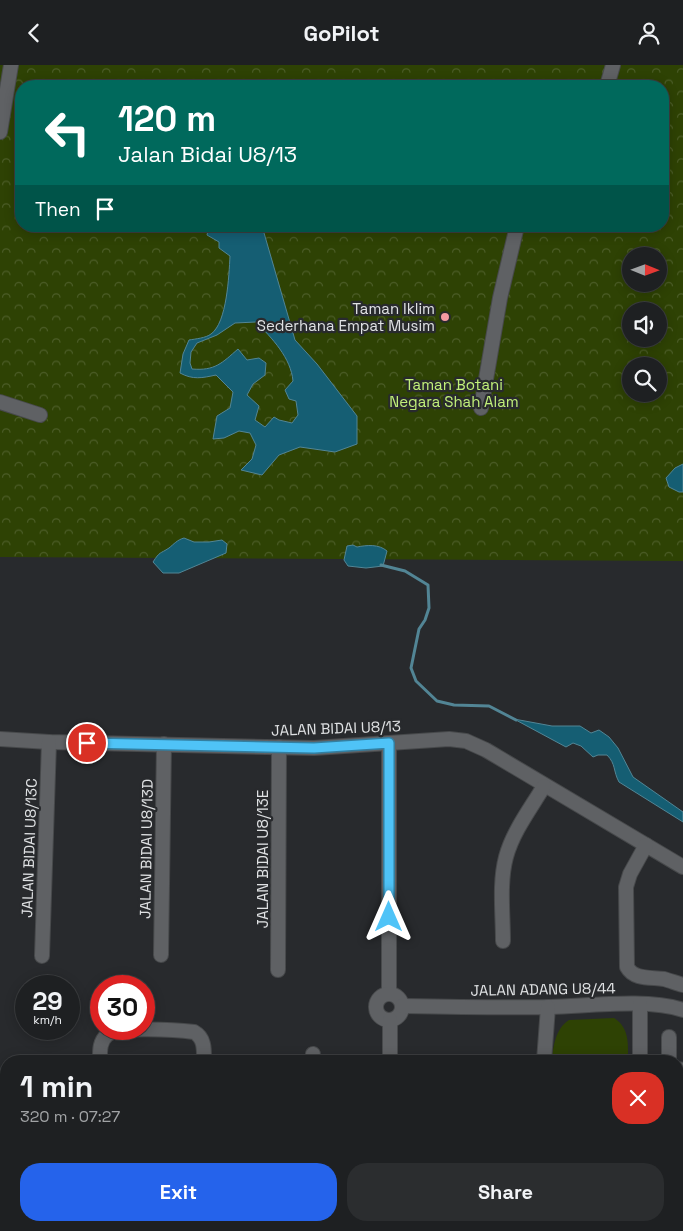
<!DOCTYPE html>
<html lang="en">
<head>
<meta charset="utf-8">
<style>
	:root { --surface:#1e2022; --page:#2b2d2f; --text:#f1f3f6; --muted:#a1a3a5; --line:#3c3e40; --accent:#2563eb }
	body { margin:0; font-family:"Space Grotesk",sans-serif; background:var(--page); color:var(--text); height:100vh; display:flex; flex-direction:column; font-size:19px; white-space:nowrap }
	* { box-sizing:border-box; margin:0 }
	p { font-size:16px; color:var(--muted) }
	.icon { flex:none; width:28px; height:28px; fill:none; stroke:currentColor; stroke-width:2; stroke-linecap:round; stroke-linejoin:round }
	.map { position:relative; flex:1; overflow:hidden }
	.drawer { position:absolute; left:0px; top:990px; width:684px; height:176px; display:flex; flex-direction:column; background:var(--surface); border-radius:20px 20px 0 0; box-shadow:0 2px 12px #0003,0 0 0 1px var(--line) }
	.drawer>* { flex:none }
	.banner { position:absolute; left:15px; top:15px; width:654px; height:152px; border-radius:20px; box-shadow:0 2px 12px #0003,0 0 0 1px var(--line); background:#00695c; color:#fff; overflow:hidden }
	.needle { width:32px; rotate:91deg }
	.buttons { position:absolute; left:622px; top:182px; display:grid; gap:10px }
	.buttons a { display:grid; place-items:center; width:45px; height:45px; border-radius:50%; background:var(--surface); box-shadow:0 2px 12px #0003,0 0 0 1px var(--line); font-size:25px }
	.speed { position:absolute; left:15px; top:910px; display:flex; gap:10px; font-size:25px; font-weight:700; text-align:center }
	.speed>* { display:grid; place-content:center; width:65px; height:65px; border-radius:50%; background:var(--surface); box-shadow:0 2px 12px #0003,0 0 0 1px var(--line); line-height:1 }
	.speed small { font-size:12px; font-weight:400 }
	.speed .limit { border:8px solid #d22; background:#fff; color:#111 }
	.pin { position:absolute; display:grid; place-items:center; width:42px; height:42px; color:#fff; margin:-21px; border:2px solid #fff; border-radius:50%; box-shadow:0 1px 5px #0007 }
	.me { position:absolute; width:55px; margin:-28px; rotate:0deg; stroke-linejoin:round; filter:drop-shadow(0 0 4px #0008) }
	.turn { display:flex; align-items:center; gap:18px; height:105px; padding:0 20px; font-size:22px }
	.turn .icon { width:65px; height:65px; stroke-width:2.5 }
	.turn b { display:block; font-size:35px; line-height:42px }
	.then { display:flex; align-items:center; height:48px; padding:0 20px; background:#0003; gap:10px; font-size:19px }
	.round { display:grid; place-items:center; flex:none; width:52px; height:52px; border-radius:20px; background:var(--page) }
	.summary { display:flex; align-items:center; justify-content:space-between; height:85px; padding:0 20px }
	h1 { font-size:30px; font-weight:800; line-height:38px }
	.primary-button { display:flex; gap:10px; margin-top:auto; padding:10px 20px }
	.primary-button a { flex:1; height:58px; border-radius:20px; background:var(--accent); color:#fff; font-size:20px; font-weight:800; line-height:58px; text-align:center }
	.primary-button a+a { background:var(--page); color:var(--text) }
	header { display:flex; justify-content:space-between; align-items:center; height:65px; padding:0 20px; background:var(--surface); font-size:22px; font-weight:800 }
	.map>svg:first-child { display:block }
	.grass { fill:#2e4204 }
	.park { fill:url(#park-crowns); fill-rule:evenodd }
	.water { fill:#155e73; stroke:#528595; fill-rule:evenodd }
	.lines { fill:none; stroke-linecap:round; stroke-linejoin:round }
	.stream { stroke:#528595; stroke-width:3 }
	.minor-casing { stroke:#47494b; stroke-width:16 }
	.minor { stroke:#5f6164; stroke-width:14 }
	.route-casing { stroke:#337fa1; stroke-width:12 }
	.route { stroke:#4fc3f7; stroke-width:9 }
	.poi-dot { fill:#f49aa2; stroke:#282a2d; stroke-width:2 }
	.labels { text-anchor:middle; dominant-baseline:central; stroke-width:4.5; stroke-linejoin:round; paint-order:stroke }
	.poi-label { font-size:15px; fill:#dfe1e3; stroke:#282a2d; text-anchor:end }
	.park-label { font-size:15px; fill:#c1f07a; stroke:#282a2d }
	.street-label { font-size:15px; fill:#dfe1e3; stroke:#282a2d }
</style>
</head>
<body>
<header><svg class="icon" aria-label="back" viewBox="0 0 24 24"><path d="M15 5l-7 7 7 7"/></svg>GoPilot<svg class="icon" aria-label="person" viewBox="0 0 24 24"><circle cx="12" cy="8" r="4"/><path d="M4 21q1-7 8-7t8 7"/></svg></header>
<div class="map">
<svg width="683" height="1166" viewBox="0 0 683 1166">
	<defs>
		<pattern id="park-crowns" width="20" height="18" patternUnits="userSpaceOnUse" patternTransform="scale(1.25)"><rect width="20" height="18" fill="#2e4204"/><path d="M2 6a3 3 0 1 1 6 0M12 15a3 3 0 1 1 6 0" fill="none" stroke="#4c5d28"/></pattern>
	</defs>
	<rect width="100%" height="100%" fill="#282a2d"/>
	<!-- grass -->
	<path class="grass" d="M 614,953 C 630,963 628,980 628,996 L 551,996 C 554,981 555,964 569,955 Z"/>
	<!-- park -->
	<g class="park">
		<path d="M 0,0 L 683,0 L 683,496 L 0,492 ZM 21,21 L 662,21 L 662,161 L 21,161 ZM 631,191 L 659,191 L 659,219 L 631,219 ZM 631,246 L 659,246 L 659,274 L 631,274 ZM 631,301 L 659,301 L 659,329 L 631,329 Z"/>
		<path d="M 0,1127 L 6,1149 L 6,1160 L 10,1160 L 11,1166 L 0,1166 Z"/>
	</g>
	<!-- water -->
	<g class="water">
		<path d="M 209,161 L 262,161 L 295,275 L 317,299 L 357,351 L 357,379 L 335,387 L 300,382 L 279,390 L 262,410 L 241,405 L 252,394 L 256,380 L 250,368 L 239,366 L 224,373 L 213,374 L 217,351 L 230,343 L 233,327 L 216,310 C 202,313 193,315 180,308 L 183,289 L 189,275 C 195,274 206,273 211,269 C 227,258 229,210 230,191 L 219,183 L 219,177 L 207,170 ZM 256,257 C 272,273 291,293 293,316 L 285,325 L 289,334 L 296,336 L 298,350 L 292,358 L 279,355 L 274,352 L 265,362 L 255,355 L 259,341 L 247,330 L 253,319 L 265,310 L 266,298 L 259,293 L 247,295 L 238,284 C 222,298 215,306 192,304 L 190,298 L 191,287 L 197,278 L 217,270 L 235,258 Z"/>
		<path d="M 683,399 L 683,427 L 679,427 L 669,422 L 666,413 L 675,403 Z"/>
		<path d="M 184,473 L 194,477 L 209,477 L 222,475 L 227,479 L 226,488 L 179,508 L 163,508 L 153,497 C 160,486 160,489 169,483 C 174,479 177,475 184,473 Z"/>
		<path d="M 353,480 L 357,482 C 367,480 379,479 387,486 L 383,501 L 366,503 L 348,501 L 344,495 L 347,481 Z"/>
		<path d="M 514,654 L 552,661 L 580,661 L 591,668 L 599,665 L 609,672 L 618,683 L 633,712 L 683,747 L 683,757 L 619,717 C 613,706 616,699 607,690 L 598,690 L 593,692 L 581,681 L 573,678 L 566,682 Z"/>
	</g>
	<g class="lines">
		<!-- stream -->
		<path class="stream" d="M 381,500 L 405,506 L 428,520 L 429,543 L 425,555 L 419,564 L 411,603 L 416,616 L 437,636 L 454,640 L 489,641 L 516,655"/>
		<!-- minor casing -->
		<g class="minor-casing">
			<g id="minor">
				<path d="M 607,21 L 613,0"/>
				<path d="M 0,67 L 11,0"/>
				<path d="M 0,337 L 40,350"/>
				<path d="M 481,343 L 500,233 L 517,161"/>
				<path d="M 0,674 L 49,677 L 314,683 L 449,674 L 466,676 L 486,685 L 683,802"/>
				<path d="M 646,780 L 630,809 L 626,822 L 627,902 C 634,915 651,912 664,914 C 670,916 677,918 683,920"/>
				<path d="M 503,876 C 503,849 499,818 506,792 C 513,766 531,743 544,721"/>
				<path d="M 161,890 L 164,679"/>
				<path d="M 42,891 L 49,677"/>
				<path d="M 278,905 L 279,682"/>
				<path d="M 389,929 L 389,678"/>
				<circle cx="389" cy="942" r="13"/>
				<path d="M 402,941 C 452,942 501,943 551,942 C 589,941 648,933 683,945"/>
				<path d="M 390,955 L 390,996"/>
				<path d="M 100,996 C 100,987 99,977 107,970 C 118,961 178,965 194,967 C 205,973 204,985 204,996"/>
				<path d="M 312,996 L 313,989"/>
				<path d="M 544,996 L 548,942"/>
				<path d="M 640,996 L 640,939"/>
				<path d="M 669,996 L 669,972"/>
				<path d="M 678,1004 L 683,1005"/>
				<path d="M 678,1059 L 683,1061"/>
				<path d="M 0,1089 L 6,1112"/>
				<path d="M 678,1106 L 683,1117"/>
				<path d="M 22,1160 L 24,1166"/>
				<path d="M 139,1160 L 144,1166"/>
				<path d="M 367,1160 L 370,1166"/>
				<path d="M 482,1160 L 485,1166"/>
				<path d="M 592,1160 L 594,1166"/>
				<path d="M 183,1166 L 190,1160"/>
				<path d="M 300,1166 L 310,1160"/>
			</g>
		</g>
		<!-- minor -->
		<use href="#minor" class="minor"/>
	</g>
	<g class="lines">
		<!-- route casing -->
		<g class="route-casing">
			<path id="route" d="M 87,678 L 314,683 L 389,678 L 389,852"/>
		</g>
		<!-- route -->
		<use href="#route" class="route"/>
	</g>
	<!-- markers -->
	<circle class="poi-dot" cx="445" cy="252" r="5"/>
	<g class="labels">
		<!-- poi labels -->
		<g class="poi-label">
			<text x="435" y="243">Taman Iklim<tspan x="435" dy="17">Sederhana Empat Musim</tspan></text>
		</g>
		<!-- park labels -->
		<g class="park-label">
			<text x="454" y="319">Taman Botani<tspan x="454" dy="17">Negara Shah Alam</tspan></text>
		</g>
		<!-- street labels -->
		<g class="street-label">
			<text transform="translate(336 663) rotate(-2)">JALAN BIDAI U8/13</text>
			<text transform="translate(29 783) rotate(-88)">JALAN BIDAI U8/13C</text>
			<text transform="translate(146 784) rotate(-89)">JALAN BIDAI U8/13D</text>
			<text transform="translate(262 794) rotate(-90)">JALAN BIDAI U8/13E</text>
			<text transform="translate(543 924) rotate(-1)">JALAN ADANG U8/44</text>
		</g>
	</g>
</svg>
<div class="buttons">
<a><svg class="needle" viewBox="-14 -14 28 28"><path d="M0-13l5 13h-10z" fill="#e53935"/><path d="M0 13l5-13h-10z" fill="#a1a3a5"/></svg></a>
<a><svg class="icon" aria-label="sound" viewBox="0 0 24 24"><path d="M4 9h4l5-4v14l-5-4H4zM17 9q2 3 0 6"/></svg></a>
<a><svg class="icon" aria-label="search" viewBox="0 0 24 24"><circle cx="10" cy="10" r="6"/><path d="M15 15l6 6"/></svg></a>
</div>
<div class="speed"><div>29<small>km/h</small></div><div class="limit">30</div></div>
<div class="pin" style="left:87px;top:678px;background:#d93025"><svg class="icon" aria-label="arrive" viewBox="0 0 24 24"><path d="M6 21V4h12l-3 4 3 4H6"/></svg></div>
<svg class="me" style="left:389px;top:852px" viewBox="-20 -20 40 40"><path d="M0-17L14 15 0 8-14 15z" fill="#4fc3f7" stroke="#fff" stroke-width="4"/></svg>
<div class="banner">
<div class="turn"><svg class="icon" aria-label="left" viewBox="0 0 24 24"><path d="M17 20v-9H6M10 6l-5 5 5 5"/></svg><div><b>120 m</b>Jalan Bidai U8/13</div></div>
<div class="then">Then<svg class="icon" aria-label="arrive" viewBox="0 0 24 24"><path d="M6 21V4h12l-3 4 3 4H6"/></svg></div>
</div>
<section class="drawer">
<div class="summary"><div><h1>1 min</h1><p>320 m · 07:27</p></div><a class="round" style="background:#d93025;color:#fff"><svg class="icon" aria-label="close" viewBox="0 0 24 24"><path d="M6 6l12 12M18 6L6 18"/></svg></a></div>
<div class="primary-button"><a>Exit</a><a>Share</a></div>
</section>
</div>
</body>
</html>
